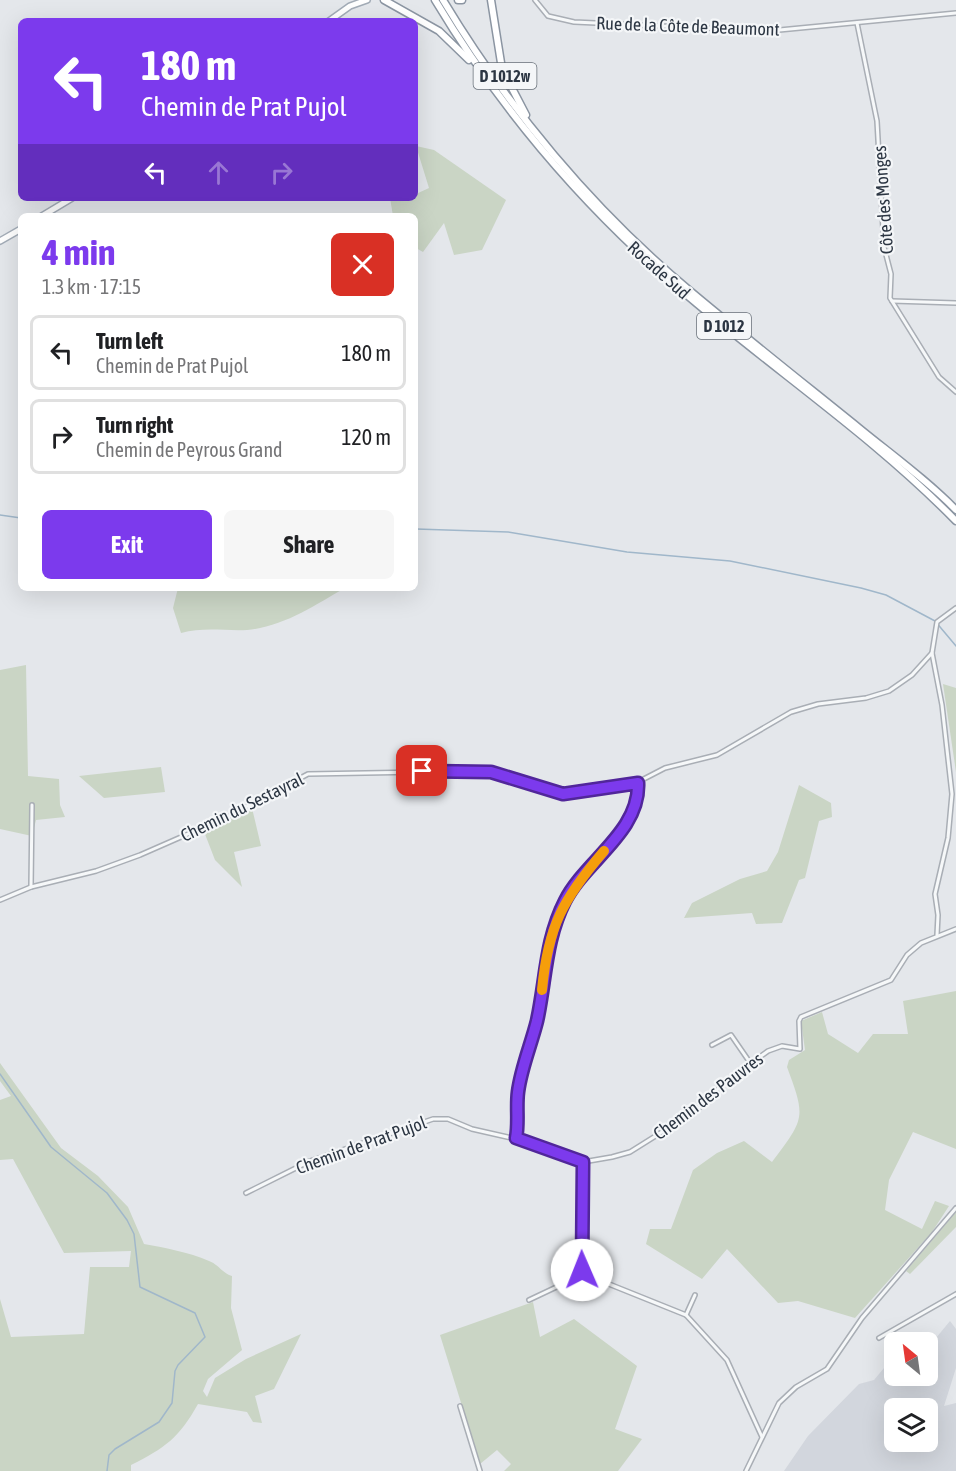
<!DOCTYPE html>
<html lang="en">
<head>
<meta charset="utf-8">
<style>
	:root { --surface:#fff; --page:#f6f6f6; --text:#202124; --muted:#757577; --line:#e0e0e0; --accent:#7c3aed }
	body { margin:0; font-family:"Asap Condensed",sans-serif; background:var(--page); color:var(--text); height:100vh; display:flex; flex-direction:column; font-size:22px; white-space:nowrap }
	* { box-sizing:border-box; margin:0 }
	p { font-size:20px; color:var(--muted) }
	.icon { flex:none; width:33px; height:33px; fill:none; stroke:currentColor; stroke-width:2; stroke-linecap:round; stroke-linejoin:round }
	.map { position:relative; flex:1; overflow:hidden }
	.sheet { position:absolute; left:18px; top:213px; width:400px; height:378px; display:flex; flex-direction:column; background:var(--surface); border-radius:9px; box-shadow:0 6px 24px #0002 }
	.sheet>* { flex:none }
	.hud { position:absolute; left:18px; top:18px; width:400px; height:183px; border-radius:9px; box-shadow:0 6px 24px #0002; background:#7c3aed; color:#fff; overflow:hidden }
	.needle { width:39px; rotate:331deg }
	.buttons { position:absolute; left:884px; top:1332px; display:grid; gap:12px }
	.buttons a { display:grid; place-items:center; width:54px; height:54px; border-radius:9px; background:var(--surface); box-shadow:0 6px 24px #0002; font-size:30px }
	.pin { position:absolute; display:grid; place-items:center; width:51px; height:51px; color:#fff; margin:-26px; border-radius:12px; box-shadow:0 3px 9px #0006 }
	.me { position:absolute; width:66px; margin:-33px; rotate:359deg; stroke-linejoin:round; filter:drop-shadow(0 0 4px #0008) }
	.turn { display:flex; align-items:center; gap:21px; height:126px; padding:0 24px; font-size:27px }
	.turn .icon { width:78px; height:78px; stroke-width:2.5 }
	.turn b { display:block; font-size:42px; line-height:51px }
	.lanes { display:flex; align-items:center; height:57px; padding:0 24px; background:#0003; justify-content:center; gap:30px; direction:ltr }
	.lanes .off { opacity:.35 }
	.round { display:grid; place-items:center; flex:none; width:63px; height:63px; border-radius:9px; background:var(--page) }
	.overview { display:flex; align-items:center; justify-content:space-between; height:102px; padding:0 24px }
	h1 { font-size:36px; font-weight:700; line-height:45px; color:var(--accent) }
	.cta { display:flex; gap:12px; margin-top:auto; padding:12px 24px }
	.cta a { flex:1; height:69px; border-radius:9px; background:var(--accent); color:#fff; font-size:24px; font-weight:700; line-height:69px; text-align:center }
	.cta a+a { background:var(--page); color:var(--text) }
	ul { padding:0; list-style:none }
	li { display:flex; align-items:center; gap:18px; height:75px; margin:0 12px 9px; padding:0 12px; border:3px solid var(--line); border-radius:9px }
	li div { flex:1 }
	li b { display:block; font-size:22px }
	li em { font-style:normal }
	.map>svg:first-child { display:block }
	.built { fill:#d2d6dd; fill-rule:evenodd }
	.green { fill:#cad5c5 }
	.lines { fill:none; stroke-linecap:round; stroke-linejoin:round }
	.stream { stroke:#a0b7ca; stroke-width:1.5 }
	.street-casing { stroke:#a9aeb5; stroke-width:6 }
	.primary-casing { stroke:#a3acb7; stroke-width:8 }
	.highway-casing { stroke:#8b95a2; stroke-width:9 }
	.street { stroke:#f6f8f9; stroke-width:3 }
	.primary { stroke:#fff; stroke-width:5 }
	.highway { stroke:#fff; stroke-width:6 }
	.route-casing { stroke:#51269a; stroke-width:15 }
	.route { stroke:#7c3aed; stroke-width:10 }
	.slow { stroke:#f59e0b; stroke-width:10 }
	.labels { text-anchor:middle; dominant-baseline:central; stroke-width:4.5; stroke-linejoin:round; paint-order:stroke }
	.shield { fill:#f4f6f8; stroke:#687079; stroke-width:1.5 }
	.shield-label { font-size:16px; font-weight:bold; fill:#2c3643 }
	.street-label { font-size:18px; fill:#2c3643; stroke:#f4f6f8 }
</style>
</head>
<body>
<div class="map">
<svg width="956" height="1471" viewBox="0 0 956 1471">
	<rect width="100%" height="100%" fill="#e4e7eb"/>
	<!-- built -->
	<path class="built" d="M 950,1321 L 956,1329 L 956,1368 L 944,1406 L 956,1403 L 956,1471 L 784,1471 L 808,1436 L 859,1384 L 874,1380 L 894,1356 L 894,1376 L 927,1376 L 927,1349 ZM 894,1408 L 927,1408 L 927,1442 L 894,1442 Z"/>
	<!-- green -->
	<g class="green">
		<path d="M 416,146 L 434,150 L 506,200 L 482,250 L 454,255 L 444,223 L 423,252 L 416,248 L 416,216 L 393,216 L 390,198 L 416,198 L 416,194 L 429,188 Z"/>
		<path d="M 178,588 L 345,588 C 315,605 283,627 247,630 C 224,631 203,627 181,633 L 173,608 Z"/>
		<path d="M 26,665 L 28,776 L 59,779 L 60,805 L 65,817 L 36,820 L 32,836 L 0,829 L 0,670 Z"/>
		<path d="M 943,684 L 956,688 L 956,772 Z"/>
		<path d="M 161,767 L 165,792 L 104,798 L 79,776 Z"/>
		<path d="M 799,785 L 831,803 L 832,817 L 819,821 L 805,878 L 799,880 L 782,923 L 756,924 L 752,913 L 684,918 L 692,903 L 740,879 L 767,871 L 778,852 Z"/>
		<path d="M 252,808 L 261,846 L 234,852 L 242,887 L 215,860 L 203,829 Z"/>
		<path d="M 956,991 L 956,1149 L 913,1132 L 889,1180 L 885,1210 L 922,1229 L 935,1201 L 949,1206 L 932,1232 L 855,1318 L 798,1301 L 778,1303 L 727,1249 L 702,1279 L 646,1244 L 650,1229 L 671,1229 L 693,1170 L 717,1153 L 744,1141 L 772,1162 C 805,1118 806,1118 787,1067 L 789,1060 L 805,1050 L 801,1021 L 822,1012 L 828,1034 L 858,1053 L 873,1034 L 908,1034 L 903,1001 Z"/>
		<path d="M 0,1063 L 61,1148 L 98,1176 L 128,1207 L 144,1244 C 166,1248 188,1252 209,1261 C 218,1264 222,1273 232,1276 L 231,1308 L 242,1350 L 208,1379 L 203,1391 L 207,1397 L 215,1378 L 246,1359 L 301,1334 L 274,1389 L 255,1396 L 262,1423 L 253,1422 L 247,1412 L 198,1404 C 179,1438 165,1448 131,1465 L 131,1471 L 0,1471 L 0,1299 L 11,1337 L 84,1334 L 90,1267 L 129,1267 L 131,1251 L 64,1253 L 13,1159 L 0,1160 L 0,1100 L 11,1096 L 0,1081 Z"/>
		<path d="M 956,1212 L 956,1227 L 910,1274 L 906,1271 Z"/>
		<path d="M 533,1302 L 540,1337 L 574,1319 L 637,1366 L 615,1429 L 642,1439 L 618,1471 L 504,1471 L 511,1464 L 497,1450 L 480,1464 L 440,1335 Z"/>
	</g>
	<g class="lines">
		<!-- stream -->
		<g class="stream">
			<path d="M 0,515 L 21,518"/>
			<path d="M 416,529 L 508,532 L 627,552 L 730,561 L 861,588 L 886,595 L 935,621 L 956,646"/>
			<path d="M 0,1074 L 51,1147 L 107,1193 L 127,1220 L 134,1234 L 140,1287 L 195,1313 L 205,1337 L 178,1365 L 175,1371 L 172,1403 L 159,1422 L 115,1449 L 109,1455 L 107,1471"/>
		</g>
		<!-- street casing -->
		<g class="street-casing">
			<g id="street">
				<path d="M 535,0 L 548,16 L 574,22 L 769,31 L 956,13"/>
				<path d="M 857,23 L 877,121 L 884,247 L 891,274 L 890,298 L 939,377 L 956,392"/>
				<path d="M 892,301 L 956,303"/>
				<path d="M 932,653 L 942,705 L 952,794 L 948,838 L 935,894 L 938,915 L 937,935"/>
				<path d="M 31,887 L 32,805"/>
				<path d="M 0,900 L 31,887 L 96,871 L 140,855 L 229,816 L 308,774 L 480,771 L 550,792 L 572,795 L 638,782 L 665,768 L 717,755 L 791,712 L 818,704 L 866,698 L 889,691 L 912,675 L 932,653 L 937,622 L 956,608"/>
				<path d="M 712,1045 L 731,1035 L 751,1064"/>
				<path d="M 516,1137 L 518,1089 L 537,1019 L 549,941 L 566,899 L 628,821 L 638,782"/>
				<path d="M 583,1162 L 584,1274 L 686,1315 L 727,1360 L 762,1437"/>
				<path d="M 246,1193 L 310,1161 L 433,1119 L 448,1119 L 472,1129 L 538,1144 L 583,1162 L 612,1157 L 630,1152 L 697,1110 L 725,1082 L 768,1051 L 782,1046 L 800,1049 L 799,1021 L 801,1017 L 891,980 L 907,955 L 921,943 L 956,929"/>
				<path d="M 529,1300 L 584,1274"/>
				<path d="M 686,1315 L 695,1295"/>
				<path d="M 879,1338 L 956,1294"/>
				<path d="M 460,1406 L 480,1471"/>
				<path d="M 746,1471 L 779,1403 L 796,1387 L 827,1369 L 862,1318 L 956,1208"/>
			</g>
		</g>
		<!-- primary casing -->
		<g class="primary-casing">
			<g id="primary">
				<path d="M 329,21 L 350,6 L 367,0"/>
				<path d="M 42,216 L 72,198"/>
				<path d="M 0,241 L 21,229"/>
			</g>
		</g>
		<!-- highway casing -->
		<g class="highway-casing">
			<g id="highway">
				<path d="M 384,0 L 439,31 L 469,60"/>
				<path d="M 435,0 C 501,110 583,206 681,290 C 771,368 872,435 956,521"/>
				<path d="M 443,0 C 508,108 592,209 689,290 C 745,337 802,382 859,428 C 892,455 927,480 956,510"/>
				<path d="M 458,0 L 462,0"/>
				<path d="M 491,0 L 502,69 L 526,115"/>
			</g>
		</g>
		<!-- street -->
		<use href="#street" class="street"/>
		<!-- primary -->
		<use href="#primary" class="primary"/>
		<!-- highway -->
		<use href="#highway" class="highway"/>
	</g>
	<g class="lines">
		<!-- route casing -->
		<g class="route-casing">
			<path id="route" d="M 422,771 L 491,772 L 563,794 L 638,783 C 640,832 585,861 565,901 C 545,940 546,980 537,1021 C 531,1045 521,1068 518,1092 C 516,1107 519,1123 516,1138 L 583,1162 L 582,1270"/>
		</g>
		<!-- route -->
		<use href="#route" class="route"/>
		<!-- slow -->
		<path class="slow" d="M 542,990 C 548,926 563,899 604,851"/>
	</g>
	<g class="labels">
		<!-- shield labels -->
		<g class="shield">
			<rect x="473.5" y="63" width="63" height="26" rx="4.5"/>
			<rect x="697" y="313" width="54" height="26" rx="4.5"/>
		</g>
		<g class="shield-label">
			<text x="505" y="76">D 1012w</text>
			<text x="724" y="326">D 1012</text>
		</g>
		<!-- street labels -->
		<g class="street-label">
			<text transform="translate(688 26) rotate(2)">Rue de la Côte de Beaumont</text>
			<text transform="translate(883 200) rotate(-94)">Côte des Monges</text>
			<text transform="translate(659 270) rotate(42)">Rocade Sud</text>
			<text transform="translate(242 807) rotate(-26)">Chemin du Sestayral</text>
			<text transform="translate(708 1096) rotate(-37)">Chemin des Pauvres</text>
			<text transform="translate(361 1145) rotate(-20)">Chemin de Prat Pujol</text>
		</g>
	</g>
</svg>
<div class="buttons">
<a><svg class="needle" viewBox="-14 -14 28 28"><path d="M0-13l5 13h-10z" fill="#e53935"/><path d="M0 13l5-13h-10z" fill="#757577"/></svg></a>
<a><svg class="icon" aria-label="layers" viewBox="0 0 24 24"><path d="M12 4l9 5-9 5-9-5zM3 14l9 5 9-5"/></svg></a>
</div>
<div class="pin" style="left:422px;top:771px;background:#d93025"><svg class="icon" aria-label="arrive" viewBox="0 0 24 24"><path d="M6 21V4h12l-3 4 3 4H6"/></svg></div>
<svg class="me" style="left:582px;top:1270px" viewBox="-20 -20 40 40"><circle r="19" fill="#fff"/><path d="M0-13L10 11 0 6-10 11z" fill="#7c3aed"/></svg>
<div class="hud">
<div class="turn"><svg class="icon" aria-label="left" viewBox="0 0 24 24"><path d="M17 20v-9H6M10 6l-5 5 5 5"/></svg><div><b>180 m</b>Chemin de Prat Pujol</div></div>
<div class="lanes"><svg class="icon" aria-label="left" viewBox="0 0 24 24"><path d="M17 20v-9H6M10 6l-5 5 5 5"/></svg><svg class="icon off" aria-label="ahead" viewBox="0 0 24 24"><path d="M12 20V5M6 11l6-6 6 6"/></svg><svg class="icon off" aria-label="right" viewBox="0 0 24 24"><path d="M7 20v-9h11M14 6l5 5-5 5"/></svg></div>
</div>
<section class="sheet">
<div class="overview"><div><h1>4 min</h1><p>1.3 km · 17:15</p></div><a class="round" style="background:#d93025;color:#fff"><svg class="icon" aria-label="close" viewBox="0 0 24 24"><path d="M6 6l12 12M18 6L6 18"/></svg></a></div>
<ul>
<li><svg class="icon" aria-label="left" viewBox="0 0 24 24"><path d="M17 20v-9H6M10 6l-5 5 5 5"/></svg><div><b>Turn left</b><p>Chemin de Prat Pujol</p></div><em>180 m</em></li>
<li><svg class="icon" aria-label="right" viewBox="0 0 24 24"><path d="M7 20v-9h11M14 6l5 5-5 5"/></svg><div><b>Turn right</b><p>Chemin de Peyrous Grand</p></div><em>120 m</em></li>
</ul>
<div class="cta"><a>Exit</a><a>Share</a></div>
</section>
</div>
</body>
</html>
